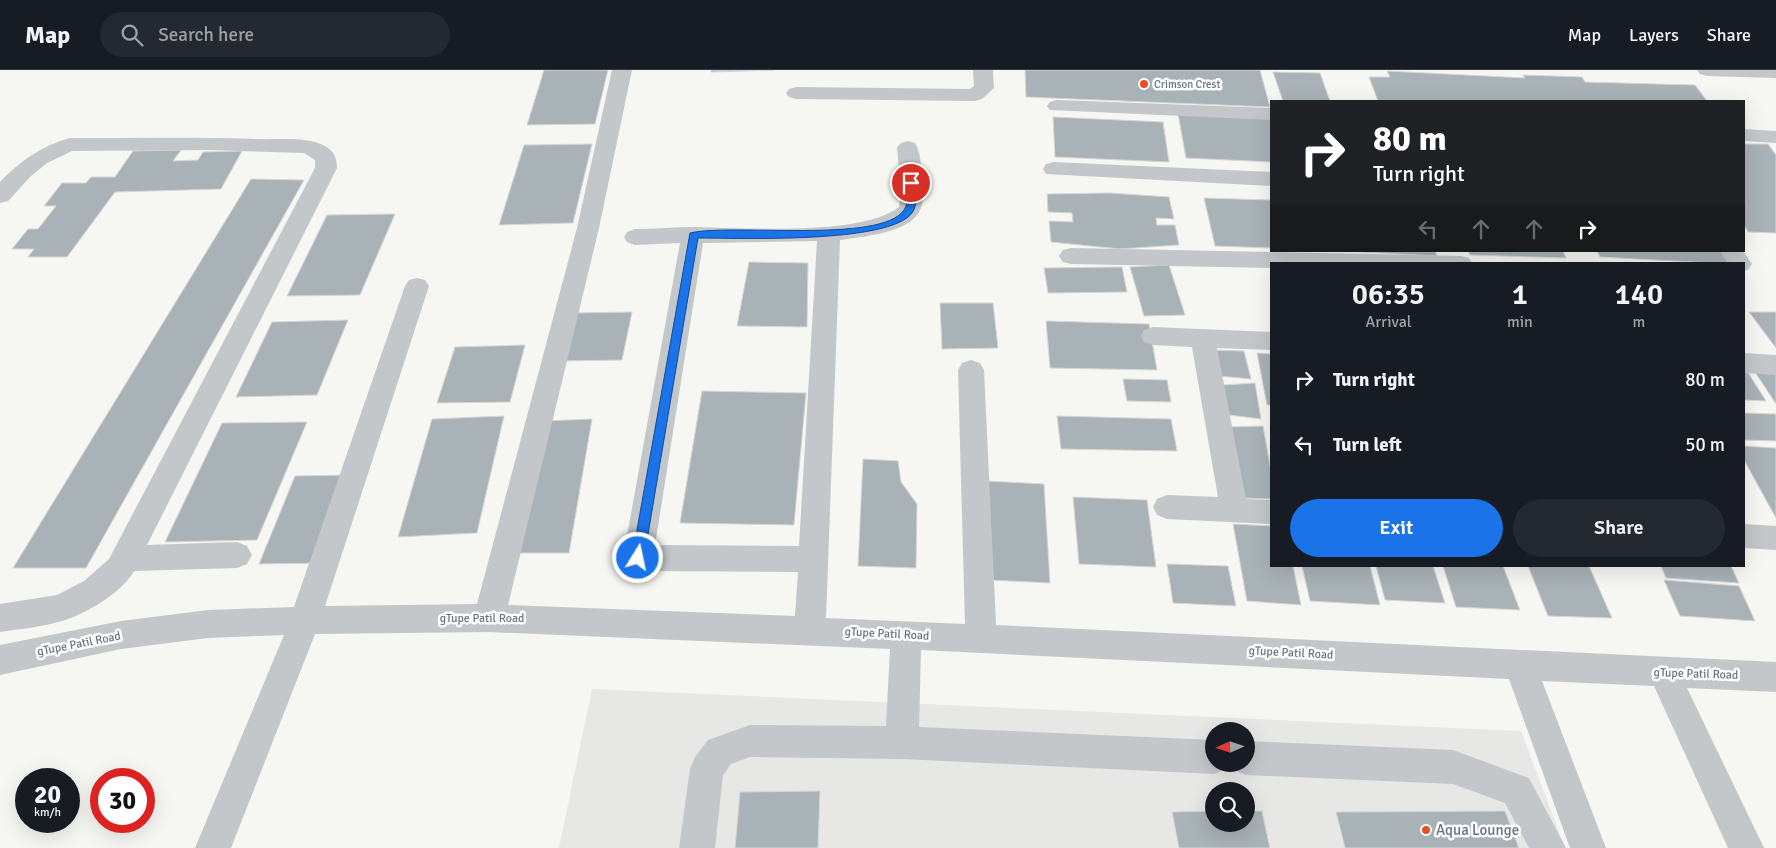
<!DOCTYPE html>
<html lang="en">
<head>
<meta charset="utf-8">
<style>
	:root { --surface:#171b24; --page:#242831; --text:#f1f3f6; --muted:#9ea1a6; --line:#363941; --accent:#1a73e8 }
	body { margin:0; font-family:Signika,sans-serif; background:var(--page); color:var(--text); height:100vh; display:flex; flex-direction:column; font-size:19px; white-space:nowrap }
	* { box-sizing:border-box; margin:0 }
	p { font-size:16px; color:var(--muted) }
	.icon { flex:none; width:28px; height:28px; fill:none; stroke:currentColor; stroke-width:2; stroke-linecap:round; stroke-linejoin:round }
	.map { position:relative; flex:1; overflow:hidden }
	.sheet { position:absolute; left:1270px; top:192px; width:475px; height:305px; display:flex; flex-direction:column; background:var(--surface); border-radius:0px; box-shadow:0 5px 20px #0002 }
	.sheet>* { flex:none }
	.top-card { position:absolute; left:1270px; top:30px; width:475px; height:152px; border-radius:0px; box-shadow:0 5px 20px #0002; background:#202124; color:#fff; overflow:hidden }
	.needle { width:32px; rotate:267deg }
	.controls { position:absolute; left:1205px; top:652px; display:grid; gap:10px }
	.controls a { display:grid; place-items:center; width:50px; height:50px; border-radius:50%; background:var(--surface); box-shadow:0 5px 20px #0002; font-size:25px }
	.speed { position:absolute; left:15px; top:698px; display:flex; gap:10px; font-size:25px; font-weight:700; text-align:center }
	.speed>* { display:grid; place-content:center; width:65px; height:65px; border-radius:50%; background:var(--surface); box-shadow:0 5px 20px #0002; line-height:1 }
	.speed small { font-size:12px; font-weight:400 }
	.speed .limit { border:8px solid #d22; background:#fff; color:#111 }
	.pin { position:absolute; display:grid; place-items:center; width:42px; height:42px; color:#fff; margin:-21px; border:2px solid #fff; border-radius:50%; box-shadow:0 1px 5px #0007 }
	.me { position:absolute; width:55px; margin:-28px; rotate:10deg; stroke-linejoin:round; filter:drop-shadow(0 0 4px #0008) }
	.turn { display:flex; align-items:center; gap:18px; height:105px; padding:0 20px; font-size:22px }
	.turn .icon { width:65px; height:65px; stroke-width:2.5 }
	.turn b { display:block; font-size:35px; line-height:42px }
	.lanes { display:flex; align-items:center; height:48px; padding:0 20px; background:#0003; justify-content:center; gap:25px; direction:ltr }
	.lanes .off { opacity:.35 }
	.eta { display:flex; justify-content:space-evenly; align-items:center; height:85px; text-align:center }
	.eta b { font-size:30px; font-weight:600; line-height:35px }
	.button { display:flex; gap:10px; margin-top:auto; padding:10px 20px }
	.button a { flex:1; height:58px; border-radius:30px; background:var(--accent); color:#fff; font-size:20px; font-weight:600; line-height:58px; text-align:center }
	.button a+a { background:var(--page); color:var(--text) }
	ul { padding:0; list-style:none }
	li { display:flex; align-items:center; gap:15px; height:65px; padding:0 20px }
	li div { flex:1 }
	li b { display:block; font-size:19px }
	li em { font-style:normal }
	header { display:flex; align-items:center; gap:30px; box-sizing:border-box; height:70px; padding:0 25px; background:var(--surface); border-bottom:1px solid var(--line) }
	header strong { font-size:24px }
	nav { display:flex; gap:28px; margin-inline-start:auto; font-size:18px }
	.search { width:350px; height:45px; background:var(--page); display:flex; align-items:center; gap:12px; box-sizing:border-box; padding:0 18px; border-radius:28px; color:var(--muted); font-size:19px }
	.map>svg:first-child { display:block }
	.built { fill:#e7e8e6; fill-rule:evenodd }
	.building { fill:#a9b2b7; stroke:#d7d7d5 }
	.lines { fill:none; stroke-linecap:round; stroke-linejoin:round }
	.minor { fill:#c3c7ca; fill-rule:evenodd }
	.route { fill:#1a73e8; stroke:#114b97 }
	.poi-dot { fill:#e64e23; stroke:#fff; stroke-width:2 }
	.labels { text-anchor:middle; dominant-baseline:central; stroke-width:5; stroke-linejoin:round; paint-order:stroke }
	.far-poi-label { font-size:11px; fill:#647684; stroke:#fff; text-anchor:start }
	.street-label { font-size:12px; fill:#647684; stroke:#fff }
	.near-poi-label { font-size:15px; fill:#647684; stroke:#fff; text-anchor:start }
</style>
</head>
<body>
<header>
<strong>Map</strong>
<div class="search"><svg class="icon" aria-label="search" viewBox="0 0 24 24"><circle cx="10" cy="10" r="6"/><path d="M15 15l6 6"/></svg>Search here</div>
<nav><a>Map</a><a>Layers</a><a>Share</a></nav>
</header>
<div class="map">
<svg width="1776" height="778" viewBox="0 0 1776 778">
	<rect width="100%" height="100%" fill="#f6f6f2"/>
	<!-- built -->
	<path class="built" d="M 592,619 L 1521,661 L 1565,778 L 559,778 ZM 1214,661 L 1246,661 L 1246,694 L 1214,694 ZM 1214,721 L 1246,721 L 1246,754 L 1214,754 Z"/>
	<!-- building -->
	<g class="building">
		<path d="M 544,0 L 608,0 L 595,54 L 527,55 Z"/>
		<path d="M 711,0 L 775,0 L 711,2 Z"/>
		<path d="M 1025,0 L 1260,0 L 1270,37 L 1026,27 Z"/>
		<path d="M 1387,1 L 1525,8 L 1523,5 L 1582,7 L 1585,12 L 1695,15 L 1707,31 L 1378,31 L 1369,7 L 1390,7 Z"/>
		<path d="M 1273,2 L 1320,3 L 1330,31 L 1283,31 Z"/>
		<path d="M 1178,44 L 1271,47 L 1271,92 L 1186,88 Z"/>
		<path d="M 1053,47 L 1163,52 L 1169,92 L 1055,87 Z"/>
		<path d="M 592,74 L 573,153 L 499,155 L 524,75 Z"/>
		<path d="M 1744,74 L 1768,74 L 1776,85 L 1776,163 L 1748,162 L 1744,155 Z"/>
		<path d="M 181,80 L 173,91 L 198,90 L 203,82 L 242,81 L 221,119 L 115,122 L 67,187 L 28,187 L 34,179 L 12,179 L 28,159 L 38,159 L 56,136 L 44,136 L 62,113 L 86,113 L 91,107 L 115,107 L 133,81 Z"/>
		<path d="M 251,109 L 304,110 L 86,498 L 13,498 Z"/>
		<path d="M 1110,123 L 1169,127 L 1174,149 L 1156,148 L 1157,155 L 1175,155 L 1179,175 L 1120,179 L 1051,172 L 1049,151 L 1073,152 L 1072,143 L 1048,142 L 1047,124 Z"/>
		<path d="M 1204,128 L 1271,130 L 1271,178 L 1215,176 Z"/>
		<path d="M 395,144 L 360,225 L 287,226 L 327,145 Z"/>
		<path d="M 1343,181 L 1435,181 L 1437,186 Z"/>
		<path d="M 1468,181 L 1563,181 L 1566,188 L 1470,185 Z"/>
		<path d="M 1597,181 L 1722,181 L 1730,194 L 1600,187 Z"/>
		<path d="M 749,192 L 808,193 L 807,257 L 737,256 Z"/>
		<path d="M 1169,195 L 1185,245 L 1144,246 L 1130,197 Z"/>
		<path d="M 1122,197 L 1127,222 L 1048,223 L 1044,198 Z"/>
		<path d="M 940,233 L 993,233 L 998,278 L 942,279 Z"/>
		<path d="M 632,242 L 622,290 L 561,291 L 573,243 Z"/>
		<path d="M 1749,242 L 1776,242 L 1776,278 Z"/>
		<path d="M 348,250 L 317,325 L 236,327 L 272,252 Z"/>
		<path d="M 1046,251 L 1149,254 L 1157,300 L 1050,298 Z"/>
		<path d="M 525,275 L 510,332 L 437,333 L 455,277 Z"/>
		<path d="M 1212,280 L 1244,281 L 1251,309 L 1219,306 Z"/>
		<path d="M 1257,283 L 1271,284 L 1271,335 L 1267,335 Z"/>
		<path d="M 1744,296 L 1766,331 L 1744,330 Z"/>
		<path d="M 1755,302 L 1776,302 L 1776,334 Z"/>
		<path d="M 1123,309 L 1167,310 L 1171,332 L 1127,331 Z"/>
		<path d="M 1255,313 L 1261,349 L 1229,345 L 1223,315 Z"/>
		<path d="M 702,321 L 806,323 L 794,455 L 680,453 Z"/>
		<path d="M 1744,343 L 1776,344 L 1776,371 L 1744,370 Z"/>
		<path d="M 504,346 L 477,463 L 398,467 L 432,349 Z"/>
		<path d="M 1057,346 L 1171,349 L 1177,381 L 1061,379 Z"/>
		<path d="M 592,349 L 569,483 L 518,483 L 545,351 Z"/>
		<path d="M 307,352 L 257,470 L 165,472 L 222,353 Z"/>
		<path d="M 1263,356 L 1271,401 L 1271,429 L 1240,428 L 1226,357 Z"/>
		<path d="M 1744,376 L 1776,378 L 1776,448 L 1744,390 Z"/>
		<path d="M 863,389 L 898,391 L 901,412 L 917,434 L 916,498 L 858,496 Z"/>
		<path d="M 351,405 L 318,493 L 259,494 L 295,406 Z"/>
		<path d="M 987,411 L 1044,414 L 1050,513 L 989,510 Z"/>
		<path d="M 1073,427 L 1147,430 L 1156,497 L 1079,494 Z"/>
		<path d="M 1233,454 L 1271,456 L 1271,496 L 1293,496 L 1301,535 L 1247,531 Z"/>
		<path d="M 1167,494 L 1228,496 L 1236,536 L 1173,533 Z"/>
		<path d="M 1302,496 L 1370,496 L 1380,535 L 1310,531 Z"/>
		<path d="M 1376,496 L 1433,496 L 1445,533 L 1385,530 Z"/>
		<path d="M 1443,496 L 1503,496 L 1520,540 L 1456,537 Z"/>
		<path d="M 1528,496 L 1589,496 L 1612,548 L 1548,546 Z"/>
		<path d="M 1661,496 L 1731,496 L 1739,513 L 1666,508 Z"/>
		<path d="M 1664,510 L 1739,516 L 1755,551 L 1680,546 Z"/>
		<path d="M 820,721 L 818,778 L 735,778 L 740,722 Z"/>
		<path d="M 1214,741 L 1214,754 L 1246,754 L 1246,741 L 1262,741 L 1270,778 L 1179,778 L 1172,742 Z"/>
		<path d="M 1505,741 L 1519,778 L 1345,778 L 1336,742 Z"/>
	</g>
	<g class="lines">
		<!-- minor -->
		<g class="minor">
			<path d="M 612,0 L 632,0 L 599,158 L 508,535 L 795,546 L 798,502 L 638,501 L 628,497 L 623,488 L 680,173 L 635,175 L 627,172 L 624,167 L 627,162 L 635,159 C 655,159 676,157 696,157 C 744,158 863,166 899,137 L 901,121 L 897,78 L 901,73 L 908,71 L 915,73 C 921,82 921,97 922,107 C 923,119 925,132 919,142 C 908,163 861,167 840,170 L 826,548 L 965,554 L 958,300 L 962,293 L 971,290 L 980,293 L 984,300 L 996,555 L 1776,592 L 1776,622 L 1687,618 L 1764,778 L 1728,778 L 1654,616 L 1542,611 L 1606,778 L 1570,778 L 1509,609 L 921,580 L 919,657 L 1214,670 L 1214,694 L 1228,694 L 1226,699 L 1214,704 L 902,689 L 750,687 L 731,694 L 723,705 L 715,778 L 679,778 L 690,699 L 695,687 L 708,670 L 750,655 L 886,656 L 890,579 L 489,562 L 315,564 L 231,778 L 195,778 L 284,565 L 208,568 L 121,579 L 0,605 L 0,575 L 121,551 L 208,540 L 294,537 L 405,216 L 409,210 L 417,208 L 425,210 L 429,216 L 325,536 L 477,534 L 577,158 ZM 817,171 L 799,476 L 655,475 L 703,173 Z"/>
			<path d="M 973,0 L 993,0 L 994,18 L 982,29 L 975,31 L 796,29 L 789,27 L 786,23 L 789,19 L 796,17 L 970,19 L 974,16 Z"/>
			<path d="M 1697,0 L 1776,0 L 1776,8 L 1707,6 L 1700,4 Z"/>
			<path d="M 1057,30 L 1271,38 L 1271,50 L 1050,40 L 1047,36 L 1050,32 Z"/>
			<path d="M 1744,59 L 1776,61 L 1776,73 L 1744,71 Z"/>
			<path d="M 70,68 C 132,68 195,67 257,69 C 278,70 306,66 325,76 C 334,81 337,88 337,98 L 147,475 L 237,472 L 247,476 L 252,485 L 247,494 L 237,498 L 134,501 C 123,522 84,545 62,551 C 42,557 20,559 0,562 L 0,534 L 57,525 L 84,511 L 109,489 L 315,98 L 315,90 L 304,83 L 208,80 L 72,81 L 47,93 L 31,106 L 8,131 L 0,133 L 0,112 C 20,91 41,76 70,68 Z"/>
			<path d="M 1054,92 L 1271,102 L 1271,116 L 1046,104 L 1043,99 L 1046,94 Z"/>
			<path d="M 1071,178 L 1461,186 L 1469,188 L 1473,194 L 1271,194 L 1271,198 L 1071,194 L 1063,192 L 1059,186 L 1063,180 Z"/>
			<path d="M 1720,181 L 1743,181 L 1752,194 L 1748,200 L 1744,201 L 1744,194 L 1728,194 Z"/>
			<path d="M 1153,257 L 1271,262 L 1271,280 L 1217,278 L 1246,429 L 1271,430 L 1271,454 L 1167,449 L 1157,445 L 1153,437 L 1157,429 L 1167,425 L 1218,427 L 1192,277 L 1153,275 L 1144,272 L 1141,266 L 1144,260 Z"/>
			<path d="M 1744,283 L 1776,285 L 1776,305 L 1744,303 Z"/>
			<path d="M 1744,454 L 1776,456 L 1776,480 L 1744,478 Z"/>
			<path d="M 1246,671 L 1453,680 L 1529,708 L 1566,778 L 1529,778 L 1505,733 L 1453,714 L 1246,705 L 1234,700 L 1232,694 L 1246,694 Z"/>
		</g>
	</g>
	<!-- route -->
	<path class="route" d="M 911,110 L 915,113 C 916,123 918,135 912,143 C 889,174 738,168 698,168 L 644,488 L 638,493 L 633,492 L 632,488 L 690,163 C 731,153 881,174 904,140 C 909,133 907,121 906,113 Z"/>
	<!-- markers -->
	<g class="poi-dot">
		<circle cx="1144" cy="14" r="5"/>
		<circle cx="1426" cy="760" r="5"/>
	</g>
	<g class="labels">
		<!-- far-poi labels -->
		<g class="far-poi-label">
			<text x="1154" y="14">Crimson Crest</text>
		</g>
		<!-- street labels -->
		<g class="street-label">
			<text x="482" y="548">gTupe Patil Road</text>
			<text transform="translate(887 564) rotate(3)">gTupe Patil Road</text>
			<text transform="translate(79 574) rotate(-11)">gTupe Patil Road</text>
			<text transform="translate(1291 583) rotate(3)">gTupe Patil Road</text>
			<text transform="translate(1696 604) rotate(2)">gTupe Patil Road</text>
		</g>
		<!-- near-poi labels -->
		<g class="near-poi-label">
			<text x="1436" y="760">Aqua Lounge</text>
		</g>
	</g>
</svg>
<div class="controls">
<a><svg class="needle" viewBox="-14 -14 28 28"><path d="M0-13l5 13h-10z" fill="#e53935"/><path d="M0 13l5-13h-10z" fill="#9ea1a6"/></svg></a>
<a><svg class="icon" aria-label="search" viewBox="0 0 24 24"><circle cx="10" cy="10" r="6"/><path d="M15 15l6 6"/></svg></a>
</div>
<div class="speed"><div>20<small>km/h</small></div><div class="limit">30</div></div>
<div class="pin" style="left:911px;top:113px;background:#d93025"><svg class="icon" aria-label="arrive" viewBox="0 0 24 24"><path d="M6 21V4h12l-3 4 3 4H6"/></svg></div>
<svg class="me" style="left:638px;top:488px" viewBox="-20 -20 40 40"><circle r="17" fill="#1a73e8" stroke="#fff" stroke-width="3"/><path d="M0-11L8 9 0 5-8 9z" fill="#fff"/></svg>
<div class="top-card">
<div class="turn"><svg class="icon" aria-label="right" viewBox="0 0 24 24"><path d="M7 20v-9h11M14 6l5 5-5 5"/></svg><div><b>80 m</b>Turn right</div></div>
<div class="lanes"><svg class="icon off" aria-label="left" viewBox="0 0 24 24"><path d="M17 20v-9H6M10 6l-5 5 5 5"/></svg><svg class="icon off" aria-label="ahead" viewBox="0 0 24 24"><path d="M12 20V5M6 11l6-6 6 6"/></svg><svg class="icon off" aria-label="ahead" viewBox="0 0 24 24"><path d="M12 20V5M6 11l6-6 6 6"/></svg><svg class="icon" aria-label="right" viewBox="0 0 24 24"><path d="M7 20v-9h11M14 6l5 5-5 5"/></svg></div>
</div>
<section class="sheet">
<div class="eta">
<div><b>06:35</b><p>Arrival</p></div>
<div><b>1</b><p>min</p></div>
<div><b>140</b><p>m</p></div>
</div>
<ul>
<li><svg class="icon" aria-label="right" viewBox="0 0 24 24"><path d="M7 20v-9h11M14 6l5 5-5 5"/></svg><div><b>Turn right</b></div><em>80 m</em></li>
<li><svg class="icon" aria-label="left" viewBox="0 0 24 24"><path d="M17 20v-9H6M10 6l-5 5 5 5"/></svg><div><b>Turn left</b></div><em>50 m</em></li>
</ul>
<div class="button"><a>Exit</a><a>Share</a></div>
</section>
</div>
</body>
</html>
